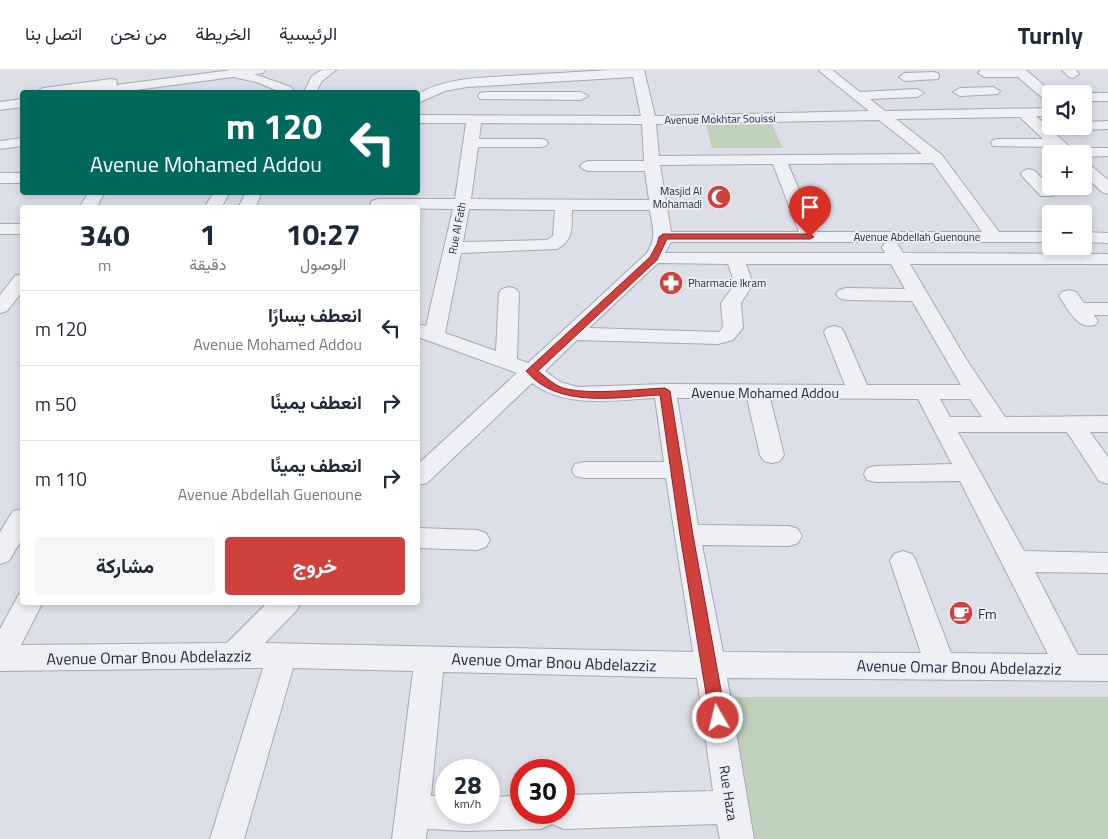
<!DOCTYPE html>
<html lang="ar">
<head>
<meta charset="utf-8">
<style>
	:root { --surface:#fff; --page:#f6f6f7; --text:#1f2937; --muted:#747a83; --line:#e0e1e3; --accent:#d0403d }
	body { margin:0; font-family:"Titillium Web",Vazirmatn,sans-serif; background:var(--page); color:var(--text); direction:rtl; height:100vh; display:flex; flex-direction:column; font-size:19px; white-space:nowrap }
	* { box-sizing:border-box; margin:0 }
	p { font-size:16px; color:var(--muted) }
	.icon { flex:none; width:28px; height:28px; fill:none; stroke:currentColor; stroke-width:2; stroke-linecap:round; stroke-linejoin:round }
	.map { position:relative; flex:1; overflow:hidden; direction:ltr }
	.sheet { position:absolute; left:20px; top:135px; width:400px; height:400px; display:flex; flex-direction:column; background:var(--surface); border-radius:5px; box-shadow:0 2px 8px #0003; direction:rtl }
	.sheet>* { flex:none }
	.hud { position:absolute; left:20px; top:20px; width:400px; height:105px; border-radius:5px; box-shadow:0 2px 8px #0003; direction:rtl; background:#00695c; color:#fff; overflow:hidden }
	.buttons { position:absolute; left:1042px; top:15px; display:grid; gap:10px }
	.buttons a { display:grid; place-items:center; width:50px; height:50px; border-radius:5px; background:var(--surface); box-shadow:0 2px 8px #0003; font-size:25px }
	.speed { position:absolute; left:435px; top:689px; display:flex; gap:10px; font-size:25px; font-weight:700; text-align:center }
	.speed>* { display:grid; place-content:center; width:65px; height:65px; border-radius:50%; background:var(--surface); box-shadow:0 2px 8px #0003; line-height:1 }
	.speed small { font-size:12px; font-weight:400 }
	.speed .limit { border:8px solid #d22; background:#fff; color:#111 }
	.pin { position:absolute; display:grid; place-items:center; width:42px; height:42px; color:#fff; margin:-51px -21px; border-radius:50% 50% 50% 0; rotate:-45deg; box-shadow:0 0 5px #0007 }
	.pin .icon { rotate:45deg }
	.me { position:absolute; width:55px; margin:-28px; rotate:352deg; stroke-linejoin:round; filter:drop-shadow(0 0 4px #0008) }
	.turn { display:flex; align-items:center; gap:18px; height:105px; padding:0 15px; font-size:22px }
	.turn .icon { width:65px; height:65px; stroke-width:2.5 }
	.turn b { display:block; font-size:35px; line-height:42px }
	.eta { display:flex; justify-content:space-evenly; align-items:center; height:85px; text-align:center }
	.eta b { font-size:30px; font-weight:700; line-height:35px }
	.button { display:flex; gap:10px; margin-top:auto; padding:10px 15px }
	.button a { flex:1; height:58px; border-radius:5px; background:var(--accent); color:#fff; font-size:20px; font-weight:700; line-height:58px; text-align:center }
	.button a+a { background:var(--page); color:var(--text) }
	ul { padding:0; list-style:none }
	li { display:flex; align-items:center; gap:15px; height:75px; padding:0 15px; border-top:1px solid var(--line) }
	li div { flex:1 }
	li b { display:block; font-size:19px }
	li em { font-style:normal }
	header { display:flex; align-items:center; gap:30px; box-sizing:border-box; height:70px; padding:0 25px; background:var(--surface); border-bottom:1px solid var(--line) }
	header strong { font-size:24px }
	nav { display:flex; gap:28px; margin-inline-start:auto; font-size:18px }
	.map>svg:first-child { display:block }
	.green { fill:#bfd1bd }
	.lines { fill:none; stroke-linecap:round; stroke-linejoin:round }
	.minor-casing { stroke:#a5a9b4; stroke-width:2 }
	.minor { fill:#eff0f5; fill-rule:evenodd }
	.route { fill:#d0403d; stroke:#872a28 }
	.labels { text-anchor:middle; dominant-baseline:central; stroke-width:4; stroke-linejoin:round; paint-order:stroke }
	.far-street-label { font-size:11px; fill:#262a3e; stroke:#eceef5 }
	.far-poi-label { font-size:11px; fill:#262a3e; stroke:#eceef5; text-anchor:end }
	.street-label { font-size:14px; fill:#262a3e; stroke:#eceef5 }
	.poi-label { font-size:14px; fill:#262a3e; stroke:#eceef5; text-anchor:start }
	.near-street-label { font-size:16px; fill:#262a3e; stroke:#eceef5 }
</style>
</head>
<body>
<header>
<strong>Turnly</strong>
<nav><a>الرئيسية</a><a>الخريطة</a><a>من نحن</a><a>اتصل بنا</a></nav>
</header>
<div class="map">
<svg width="1108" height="769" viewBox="0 0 1108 769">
	<rect width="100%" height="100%" fill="#dcdfe7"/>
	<!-- green -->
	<g class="green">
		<path d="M 772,54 L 783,78 L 712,78 L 706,55 Z"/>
		<path d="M 729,627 L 1108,627 L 1108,769 L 753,769 Z"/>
	</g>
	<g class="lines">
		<!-- minor casing -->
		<g class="minor-casing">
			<g id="minor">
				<path d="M 231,0 L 265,0 L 263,3 L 254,4 L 291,17 L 293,20 L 291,22 L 281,22 L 256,12 L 233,7 L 121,22 L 90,22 L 91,20 L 69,22 L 36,22 L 43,18 L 111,9 L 116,10 L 117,13 L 116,15 Z"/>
				<path d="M 322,0 L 336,0 L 322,11 L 316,22 L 304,22 L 312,6 Z"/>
				<path d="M 610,0 L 644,0 L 655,46 L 869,41 L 818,0 L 832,0 L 860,22 L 917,19 L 924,23 L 917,27 L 870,29 L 885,41 L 1051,38 L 1051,46 L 1036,46 L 1071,78 L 1108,78 L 1108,86 L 1084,87 L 1084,84 L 1059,84 L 1052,77 L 993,76 L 991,73 L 993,70 L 998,69 L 1043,69 L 1020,47 L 896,49 L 942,85 L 999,162 L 1051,162 L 1051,172 L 893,172 L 897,173 L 903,183 L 1108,184 L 1108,194 L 910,194 L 966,289 L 1005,347 L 1108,346 L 1108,362 L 1090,362 L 1108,387 L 1108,414 L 1099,411 L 1067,362 L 958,362 L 1024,481 L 1108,483 L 1108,503 L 1035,502 L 1078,585 L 1108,585 L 1108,611 L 727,608 L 754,769 L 720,769 L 717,754 L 564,759 L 552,754 L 541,759 L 466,761 L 427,759 L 426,769 L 392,769 L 413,601 L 293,598 L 244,769 L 210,769 L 263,598 L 0,601 L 0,559 L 19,524 L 22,523 L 22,532 L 43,532 L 21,575 L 227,573 L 268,532 L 301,532 L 297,540 L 265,573 L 693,582 L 666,408 L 584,408 L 575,406 L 572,400 L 575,394 L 584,392 L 664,392 L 655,328 C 614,330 567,339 532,313 L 427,413 L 418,415 L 418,394 L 517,303 L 418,267 L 418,254 L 426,256 L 453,139 L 372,138 L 370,134 L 372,131 L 378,129 L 455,129 L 466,53 L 418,53 L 418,45 L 641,46 L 633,7 L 467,17 L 445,21 L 418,33 L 418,24 C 445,8 478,8 508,6 C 542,4 576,2 610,0 ZM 879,50 L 922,84 L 659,86 L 656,54 ZM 481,53 L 642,54 L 644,91 L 588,91 L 583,93 L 580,96 L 583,99 L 588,101 L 645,101 L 649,130 L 471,129 L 478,77 L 541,77 L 546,76 L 548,73 L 546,70 L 541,69 L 479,69 ZM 933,93 L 982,162 L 817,162 L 788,94 ZM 773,94 L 799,162 L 671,162 L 660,95 ZM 469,139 L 555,140 L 553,166 L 547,170 L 463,172 ZM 572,140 L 650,140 C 653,159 657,168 646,184 L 528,293 L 517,289 L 519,223 L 516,219 L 509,217 L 502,219 L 499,223 L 496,281 L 445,263 L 461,183 L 557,179 C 575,169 571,158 572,140 ZM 671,172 L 889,172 L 885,173 L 882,177 L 885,183 L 665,183 ZM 658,193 L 728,194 L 735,214 L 721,233 L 723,257 L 719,262 L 589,258 ZM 746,194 L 891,194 L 905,219 L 846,218 L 839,220 L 836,224 L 839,228 L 846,230 L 912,231 L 961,315 L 867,315 L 844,262 L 841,258 L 834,256 L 827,258 L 824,262 L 845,315 L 665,314 L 578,317 L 560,312 L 545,301 L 577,270 L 718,274 L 733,270 L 743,258 L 741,233 L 753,214 ZM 677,328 L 747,328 L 760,385 L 764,391 L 772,393 L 780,391 L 784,385 L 770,328 L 918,329 L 952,394 L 876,396 L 867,398 L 864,404 L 867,410 L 876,412 L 960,411 L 1048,584 L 951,583 L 916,491 L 912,484 L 903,481 L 894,484 L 890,491 L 921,583 L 723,582 L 702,475 L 789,476 L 798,473 L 802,466 L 798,459 L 789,456 L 698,455 ZM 940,329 L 970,329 L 982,347 L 950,347 ZM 443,602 L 697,608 L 713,721 L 564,725 L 564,742 L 521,742 L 521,726 L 489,727 L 489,742 L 446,742 L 446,726 L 431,726 Z"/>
				<path d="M 981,0 L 1026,0 L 1054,24 L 1051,24 L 1051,32 L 1046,31 L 1018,7 L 984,7 L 978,3 Z"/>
				<path d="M 1062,0 L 1076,0 L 1079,4 L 1073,8 L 1069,7 Z"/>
				<path d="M 933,2 L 938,3 L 939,6 L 938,9 L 905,11 L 899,7 L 905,3 Z"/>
				<path d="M 993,17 L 1000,21 L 998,24 L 960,26 L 953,22 L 960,18 Z"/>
				<path d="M 485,22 L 581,22 L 588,26 L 581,30 L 480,29 L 478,26 L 480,23 Z"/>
				<path d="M 1084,23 L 1108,23 L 1108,31 L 1084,31 L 1084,24 L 1081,24 Z"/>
				<path d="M 22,29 L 22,37 L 0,40 L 0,32 Z"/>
				<path d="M 1108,51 L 1108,59 L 1084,60 L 1077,56 L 1084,56 L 1084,52 Z"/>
				<path d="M 22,68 L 22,76 L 0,79 L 0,71 Z"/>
				<path d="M 1084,92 L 1089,94 L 1108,110 L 1108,124 L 1102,122 L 1084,105 Z"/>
				<path d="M 1029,99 L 1035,101 L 1053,120 L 1055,123 L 1053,126 L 1041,126 L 1023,107 L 1021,104 L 1023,101 Z"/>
				<rect x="0" y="103" width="22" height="10"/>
				<path d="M 89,122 L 105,122 L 96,138 L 79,138 Z"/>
				<path d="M 214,122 L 230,122 L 221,138 L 204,138 Z"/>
				<path d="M 246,122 L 262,122 L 255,138 L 238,138 Z"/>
				<rect x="0" y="154" width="22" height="10"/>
				<path d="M 1084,162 L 1108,163 L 1108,173 L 1084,172 Z"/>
				<path d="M 22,204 L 22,222 L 7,241 L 0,243 L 0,225 L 15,206 Z"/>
				<path d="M 1069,220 L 1076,222 L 1084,233 L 1108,233 L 1108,245 L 1094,245 L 1098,251 L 1095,255 C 1077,260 1068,239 1059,226 L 1062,222 Z"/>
				<path d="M 22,439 L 22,469 L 9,491 L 0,494 L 0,462 L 13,441 Z"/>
				<path d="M 418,458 L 477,460 L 486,463 L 490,470 L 486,477 L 477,480 L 418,478 Z"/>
			</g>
		</g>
		<!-- minor -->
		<use href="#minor" class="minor"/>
	</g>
	<!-- route -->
	<path class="route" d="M 663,164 L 810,164 L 814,167 L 810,169 L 667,169 L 657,190 L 538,301 C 547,308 556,317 567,319 C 593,325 638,319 665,318 L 670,321 L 693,465 L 726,648 L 723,653 L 718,655 L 713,653 L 710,648 L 680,465 L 660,325 C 616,327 558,339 526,301 L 650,187 L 657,174 L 659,167 Z"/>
	<!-- icons -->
	<defs>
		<g id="mosque-disc" transform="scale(1.25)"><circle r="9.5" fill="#d0403d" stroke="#eceef5"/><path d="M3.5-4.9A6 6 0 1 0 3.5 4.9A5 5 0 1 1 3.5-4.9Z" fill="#fff"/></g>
		<g id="pharmacy-disc" transform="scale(1.25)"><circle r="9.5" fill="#d0403d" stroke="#eceef5"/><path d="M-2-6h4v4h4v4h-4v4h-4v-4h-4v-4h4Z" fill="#fff"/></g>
		<g id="cafe-disc" transform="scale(1.25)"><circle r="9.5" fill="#d0403d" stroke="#eceef5"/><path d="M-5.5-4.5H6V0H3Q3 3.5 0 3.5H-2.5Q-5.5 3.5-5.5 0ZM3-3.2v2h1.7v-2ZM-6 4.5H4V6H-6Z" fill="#fff"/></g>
	</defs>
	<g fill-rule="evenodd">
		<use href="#mosque-disc" x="719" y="127"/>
		<use href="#pharmacy-disc" x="671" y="213"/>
		<use href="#cafe-disc" x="961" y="543"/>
	</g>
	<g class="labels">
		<!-- far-street labels -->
		<g class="far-street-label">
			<text transform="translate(720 49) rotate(-1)">Avenue Mokhtar Souissi</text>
			<text transform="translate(457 158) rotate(-79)">Rue Al Fath</text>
			<text x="917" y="167">Avenue Abdellah Guenoune</text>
		</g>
		<!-- far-poi labels -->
		<g class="far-poi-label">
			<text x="702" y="121">Masjid Al<tspan x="702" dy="13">Mohamadi</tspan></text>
			<text x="688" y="213" text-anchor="start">Pharmacie Ikram</text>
		</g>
		<!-- street labels -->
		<g class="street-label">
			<text x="765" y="322">Avenue Mohamed Addou</text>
			<text transform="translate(729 723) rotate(81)">Rue Haza</text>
		</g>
		<!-- poi labels -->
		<g class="poi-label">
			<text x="978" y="543">Fm</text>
		</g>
		<!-- near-street labels -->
		<g class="near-street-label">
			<text transform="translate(149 587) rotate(-1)">Avenue Omar Bnou Abdelazziz</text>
			<text transform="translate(554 592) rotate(2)">Avenue Omar Bnou Abdelazziz</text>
			<text transform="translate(959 597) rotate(1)">Avenue Omar Bnou Abdelazziz</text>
		</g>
	</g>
</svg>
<div class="buttons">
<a><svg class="icon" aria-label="sound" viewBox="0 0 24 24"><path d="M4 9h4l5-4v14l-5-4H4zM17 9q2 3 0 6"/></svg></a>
<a>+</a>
<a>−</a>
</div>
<div class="speed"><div>28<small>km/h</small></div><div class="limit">30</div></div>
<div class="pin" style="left:810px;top:167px;background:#d93025"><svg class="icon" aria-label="arrive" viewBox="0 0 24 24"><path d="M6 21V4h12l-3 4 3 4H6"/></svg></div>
<svg class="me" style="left:718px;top:648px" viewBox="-20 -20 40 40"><circle r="17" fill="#d0403d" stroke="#fff" stroke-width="3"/><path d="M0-11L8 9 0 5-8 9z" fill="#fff"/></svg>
<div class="hud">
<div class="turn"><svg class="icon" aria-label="left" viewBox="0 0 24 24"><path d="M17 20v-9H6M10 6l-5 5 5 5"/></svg><div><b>120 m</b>Avenue Mohamed Addou</div></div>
</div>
<section class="sheet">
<div class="eta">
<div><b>10:27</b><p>الوصول</p></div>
<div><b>1</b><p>دقيقة</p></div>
<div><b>340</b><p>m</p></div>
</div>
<ul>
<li><svg class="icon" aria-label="left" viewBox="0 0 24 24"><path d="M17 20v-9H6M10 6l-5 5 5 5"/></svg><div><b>انعطف يسارًا</b><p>Avenue Mohamed Addou</p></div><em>120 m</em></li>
<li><svg class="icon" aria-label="right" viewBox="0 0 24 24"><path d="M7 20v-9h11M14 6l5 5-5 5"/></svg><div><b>انعطف يمينًا</b></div><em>50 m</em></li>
<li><svg class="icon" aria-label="right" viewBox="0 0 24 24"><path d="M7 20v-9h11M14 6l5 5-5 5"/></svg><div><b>انعطف يمينًا</b><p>Avenue Abdellah Guenoune</p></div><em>110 m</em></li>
</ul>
<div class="button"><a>خروج</a><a>مشاركة</a></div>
</section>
</div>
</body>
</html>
